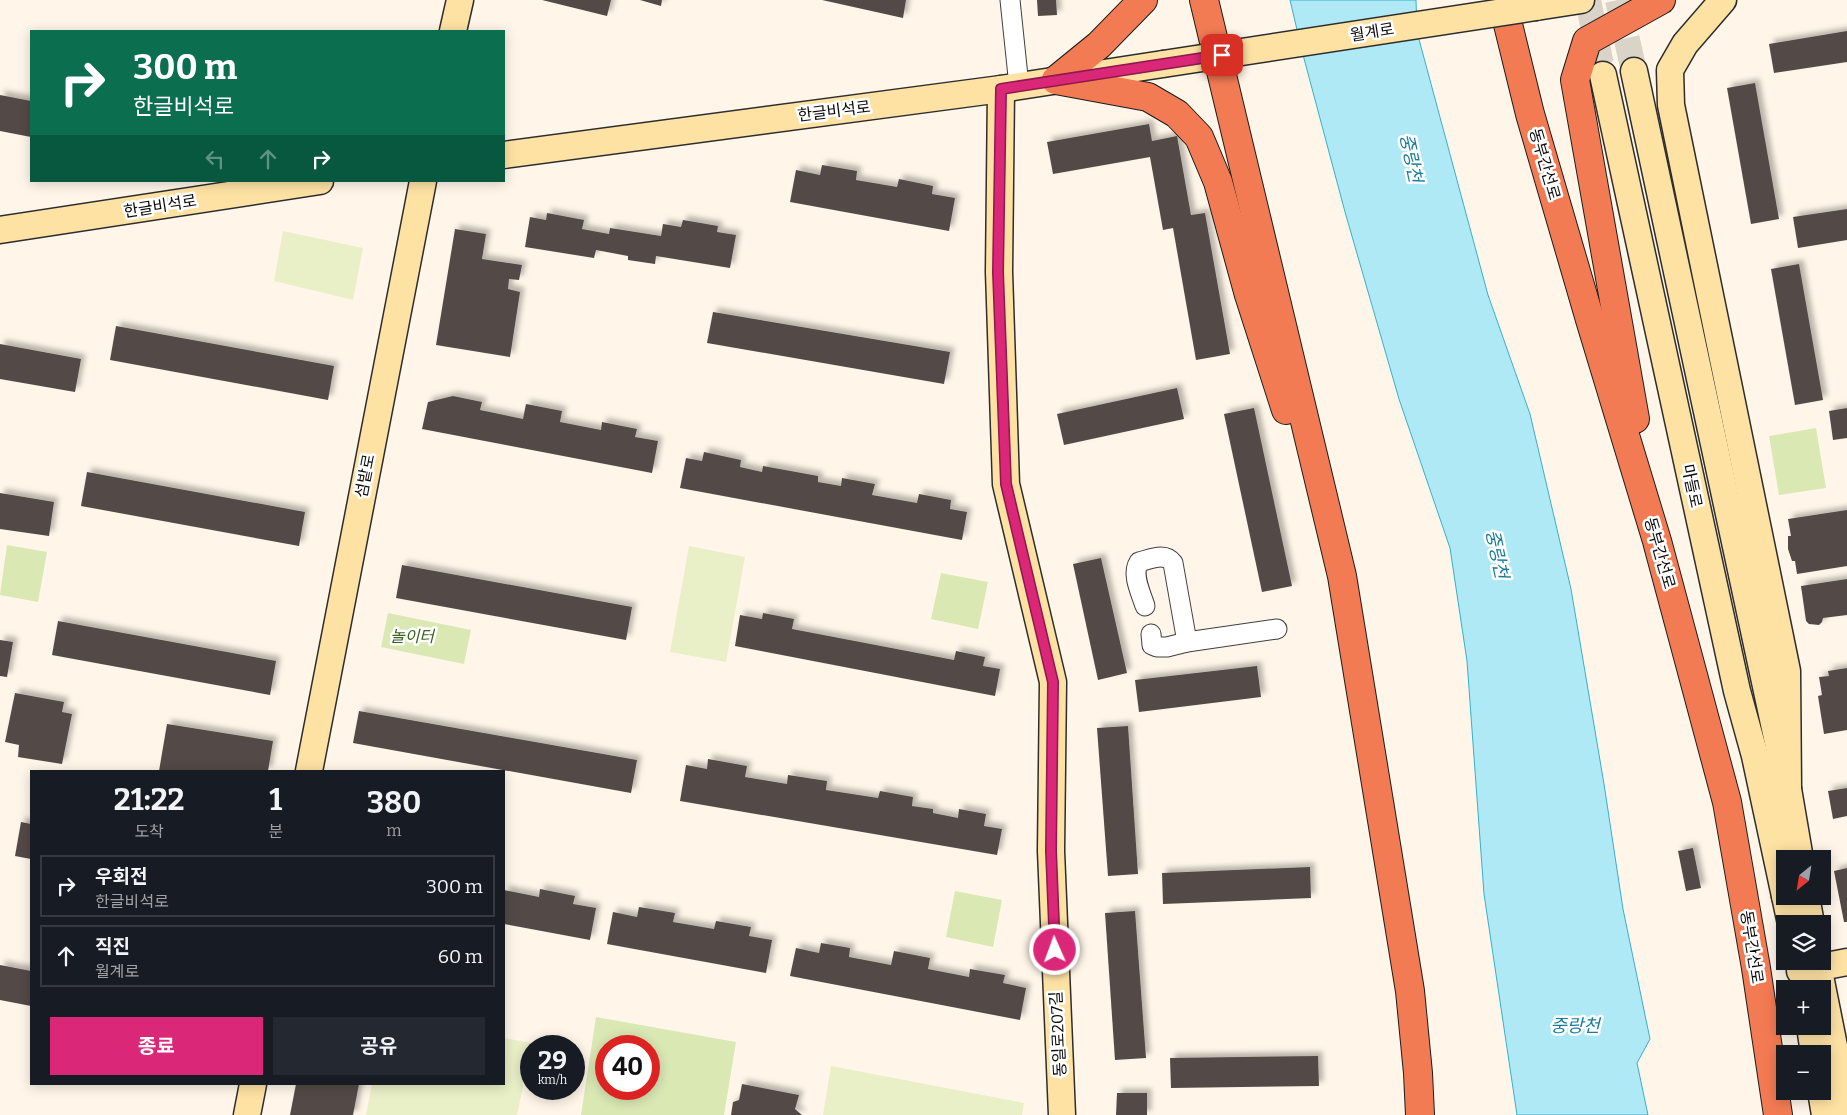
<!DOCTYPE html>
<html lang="ko">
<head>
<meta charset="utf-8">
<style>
	:root { --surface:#171b24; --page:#242831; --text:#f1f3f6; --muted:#9ea1a6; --line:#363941; --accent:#db2777 }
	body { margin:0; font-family:Bitter,"Noto Sans KR",serif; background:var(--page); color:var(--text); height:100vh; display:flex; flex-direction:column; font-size:19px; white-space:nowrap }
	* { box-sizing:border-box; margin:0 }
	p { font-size:16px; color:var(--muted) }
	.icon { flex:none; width:28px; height:28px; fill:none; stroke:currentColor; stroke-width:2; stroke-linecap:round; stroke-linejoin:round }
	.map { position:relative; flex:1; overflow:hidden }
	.panel { position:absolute; left:30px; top:770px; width:475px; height:315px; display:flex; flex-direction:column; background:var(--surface); border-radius:0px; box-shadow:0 2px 12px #0003 }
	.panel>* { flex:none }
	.hud { position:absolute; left:30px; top:30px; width:475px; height:152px; border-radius:0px; box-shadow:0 2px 12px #0003; background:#0b6e4f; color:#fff; overflow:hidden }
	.needle { width:32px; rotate:210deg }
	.buttons { position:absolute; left:1776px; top:850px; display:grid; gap:10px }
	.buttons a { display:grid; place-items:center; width:55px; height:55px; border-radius:0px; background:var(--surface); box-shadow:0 2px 12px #0003; font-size:25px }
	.speed { position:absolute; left:520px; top:1035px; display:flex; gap:10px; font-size:25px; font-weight:700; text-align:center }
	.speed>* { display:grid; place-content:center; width:65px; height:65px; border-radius:50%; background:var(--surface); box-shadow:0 2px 12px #0003; line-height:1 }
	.speed small { font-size:12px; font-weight:400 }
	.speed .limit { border:8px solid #d22; background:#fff; color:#111 }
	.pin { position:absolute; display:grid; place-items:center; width:42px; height:42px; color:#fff; margin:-21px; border-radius:10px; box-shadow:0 2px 8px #0006 }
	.me { position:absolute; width:55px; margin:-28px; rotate:358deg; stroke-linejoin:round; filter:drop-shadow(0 0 4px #0008) }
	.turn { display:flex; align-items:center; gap:18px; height:105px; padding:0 20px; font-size:22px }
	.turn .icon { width:65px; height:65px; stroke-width:2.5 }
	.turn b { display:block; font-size:35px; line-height:42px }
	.lanes { display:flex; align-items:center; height:48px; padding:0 20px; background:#0003; justify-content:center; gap:25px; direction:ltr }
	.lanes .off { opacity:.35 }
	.eta { display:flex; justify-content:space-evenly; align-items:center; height:85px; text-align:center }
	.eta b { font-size:30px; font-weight:700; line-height:35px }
	.button { display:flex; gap:10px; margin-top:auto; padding:10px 20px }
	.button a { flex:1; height:58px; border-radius:0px; background:var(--accent); color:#fff; font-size:20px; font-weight:700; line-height:58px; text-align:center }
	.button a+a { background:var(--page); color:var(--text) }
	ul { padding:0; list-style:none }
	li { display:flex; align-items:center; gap:15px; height:62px; margin:0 10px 8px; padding:0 10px; border:2px solid var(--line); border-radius:0px }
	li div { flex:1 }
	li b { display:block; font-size:19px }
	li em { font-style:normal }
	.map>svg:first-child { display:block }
	.green { fill:#dae8b4; fill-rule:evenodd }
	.pitch { fill:#e9efc6 }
	.water { fill:#afe9f5; stroke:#36afcc }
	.building { fill:#534a47; filter:url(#shadow) }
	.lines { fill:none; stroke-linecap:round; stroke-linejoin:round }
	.secondary-tunnel { stroke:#dad3c8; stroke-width:26; stroke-dasharray:26 13; stroke-linecap:butt }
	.street-casing { stroke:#3e3e3e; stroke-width:21 }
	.secondary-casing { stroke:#2d2d2d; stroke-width:29 }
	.highway-casing { stroke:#1c1c1c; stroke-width:30 }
	.street { stroke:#fff; stroke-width:19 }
	.secondary { stroke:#fee2a4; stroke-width:26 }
	.highway { stroke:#f37b53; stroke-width:28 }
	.secondary-bridge-casing { stroke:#2d2d2d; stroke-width:29; stroke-linecap:butt }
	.secondary-bridge { stroke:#fee2a4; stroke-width:26 }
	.route-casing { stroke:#8e194d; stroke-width:12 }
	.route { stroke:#db2777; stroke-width:9 }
	.labels { text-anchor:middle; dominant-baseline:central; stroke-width:5; stroke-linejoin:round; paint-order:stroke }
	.street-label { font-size:16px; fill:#0b0b0b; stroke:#fff }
	.park-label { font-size:16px; font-style:italic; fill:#39611d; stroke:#fff }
	.water-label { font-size:18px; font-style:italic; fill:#167c9b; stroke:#fff }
</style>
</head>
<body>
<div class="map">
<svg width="1847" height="1115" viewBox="0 0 1847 1115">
	<defs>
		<filter id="shadow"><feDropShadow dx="4.5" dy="-4.5" stdDeviation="2.5" flood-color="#0004"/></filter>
	</defs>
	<rect width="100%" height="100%" fill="#fff6e9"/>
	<!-- green -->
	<g class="green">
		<path d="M 1816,428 L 1826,488 L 1779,495 L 1769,436 Z"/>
		<path d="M 7,545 L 47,552 L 38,602 L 0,595 Z"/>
		<path d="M 941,573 L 988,582 L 978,629 L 931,619 Z"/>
		<path d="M 388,613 L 471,630 L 464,664 L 381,647 Z"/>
		<path d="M 955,891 L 1002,900 L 993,947 L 946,937 Z"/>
		<path d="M 596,1017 L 736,1042 L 724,1115 L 581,1115 ZM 606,1046 L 649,1046 L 649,1089 L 606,1089 Z"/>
	</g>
	<!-- pitch -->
	<g class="pitch">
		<path d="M 283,231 L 363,248 L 353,300 L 274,281 Z"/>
		<path d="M 689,546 L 745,557 L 726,662 L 670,652 Z"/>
		<path d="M 504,1038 L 532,1043 L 517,1115 L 366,1115 L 372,1084 L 504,1084 Z"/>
		<path d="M 831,1066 L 1024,1103 L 1022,1115 L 823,1115 Z"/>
	</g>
	<!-- water -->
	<path class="water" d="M 1290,0 L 1416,0 L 1417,32 L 1488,295 L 1530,414 L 1571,589 L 1604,784 L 1623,909 L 1650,1039 L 1637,1063 L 1648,1115 L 1517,1115 L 1484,894 L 1467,661 L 1450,548 L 1399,399 L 1345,212 L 1302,51 Z"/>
	<!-- building -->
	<g class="building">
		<path d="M 542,0 L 611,0 L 607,16 Z"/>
		<path d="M 640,0 L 662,0 L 661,6 Z"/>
		<path d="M 822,0 L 906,0 L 903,18 Z"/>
		<path d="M 1037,0 L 1056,0 L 1057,15 L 1038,16 Z"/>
		<path d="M 1847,31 L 1847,62 L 1774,73 L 1769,44 Z"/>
		<path d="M 1755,83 L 1779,219 L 1751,224 L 1727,88 Z"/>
		<path d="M 0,95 L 31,101 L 31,137 L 0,131 Z"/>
		<path d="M 1149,124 L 1152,141 L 1177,136 L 1191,215 L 1205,213 L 1230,354 L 1196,360 L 1173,228 L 1163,230 L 1150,157 L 1053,174 L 1047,142 Z"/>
		<path d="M 822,165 L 857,171 L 856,180 L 897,187 L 899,179 L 933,186 L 932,194 L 955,198 L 949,231 L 790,202 L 796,170 L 820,175 Z"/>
		<path d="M 1847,209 L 1847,240 L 1798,248 L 1793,217 Z"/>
		<path d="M 547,213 L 584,220 L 582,229 L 609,234 L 610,228 L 661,236 L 663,224 L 681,227 L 683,220 L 718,226 L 717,232 L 736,235 L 730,268 L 656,256 L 655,264 L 628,260 L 628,256 L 596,250 L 594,258 L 525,247 L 530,217 L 546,220 Z"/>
		<path d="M 455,229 L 486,234 L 482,259 L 522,265 L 519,280 L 509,279 L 508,289 L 520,292 L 510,357 L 436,345 Z"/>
		<path d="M 1799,264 L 1823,400 L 1795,405 L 1771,269 Z"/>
		<path d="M 713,312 L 950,352 L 944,384 L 707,343 Z"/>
		<path d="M 116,326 L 334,366 L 328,400 L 110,360 Z"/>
		<path d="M 0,344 L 81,359 L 75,392 L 0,379 Z"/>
		<path d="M 1177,388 L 1184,419 L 1064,445 L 1057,414 Z"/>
		<path d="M 453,396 L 482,402 L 480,410 L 523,419 L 526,404 L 562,411 L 560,422 L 601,430 L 602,422 L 637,429 L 635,437 L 658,441 L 652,473 L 422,429 L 428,402 Z"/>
		<path d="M 1254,408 L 1292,586 L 1262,592 L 1224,414 Z"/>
		<path d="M 1847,408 L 1847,438 L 1833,440 L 1829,411 Z"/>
		<path d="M 704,452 L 741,460 L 740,467 L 762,472 L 763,466 L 818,476 L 818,482 L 841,486 L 842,478 L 875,484 L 872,495 L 917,503 L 919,494 L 951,500 L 950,509 L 967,512 L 962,540 L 680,488 L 686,458 L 702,461 Z"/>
		<path d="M 87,472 L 305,512 L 299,546 L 81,506 Z"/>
		<path d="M 0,493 L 54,502 L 49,536 L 0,529 Z"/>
		<path d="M 1847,510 L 1847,566 L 1797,574 L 1795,561 L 1792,561 L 1788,549 L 1788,536 L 1791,536 L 1788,519 Z"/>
		<path d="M 1101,558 L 1127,673 L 1098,680 L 1073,564 Z"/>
		<path d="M 402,565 L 632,607 L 626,640 L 396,598 Z"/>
		<path d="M 1847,579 L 1847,615 L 1823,618 L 1822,622 L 1819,625 L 1809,624 L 1806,621 L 1801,586 Z"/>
		<path d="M 763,613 L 794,619 L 792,629 L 954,660 L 956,651 L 985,657 L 983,666 L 1000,669 L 995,696 L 735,646 L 740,615 L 762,619 Z"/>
		<path d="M 58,621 L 276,661 L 270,695 L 52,655 Z"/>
		<path d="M 0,640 L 13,642 L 7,677 L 0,676 Z"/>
		<path d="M 1257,666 L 1261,697 L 1139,712 L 1135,680 Z"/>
		<path d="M 1847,668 L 1847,730 L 1824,734 L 1818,696 L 1822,695 L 1819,677 L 1829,676 L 1828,671 Z"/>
		<path d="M 15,693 L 64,702 L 62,712 L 72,714 L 62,764 L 18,757 L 19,745 L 5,742 Z"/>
		<path d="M 359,711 L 637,760 L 631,793 L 353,743 Z"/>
		<path d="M 167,724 L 273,741 L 268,771 L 159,771 Z"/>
		<path d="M 1128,726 L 1138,874 L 1108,876 L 1097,728 Z"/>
		<path d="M 708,759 L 747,766 L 745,777 L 787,784 L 788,775 L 827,781 L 826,790 L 878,798 L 880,791 L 913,797 L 912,806 L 933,809 L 933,813 L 958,818 L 959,809 L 986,814 L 984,826 L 1002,829 L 997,855 L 680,801 L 686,765 L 707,769 Z"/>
		<path d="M 1847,788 L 1847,816 L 1833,819 L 1828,791 Z"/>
		<path d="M 21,822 L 31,824 L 31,859 L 15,856 Z"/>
		<path d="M 1693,848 L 1701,888 L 1686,891 L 1678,851 Z"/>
		<path d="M 1310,867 L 1311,898 L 1163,904 L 1162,873 Z"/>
		<path d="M 1847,868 L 1847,922 L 1844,922 L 1834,871 Z"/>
		<path d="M 540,889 L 575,896 L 573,904 L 596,908 L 590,940 L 504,924 L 504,890 L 539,897 Z"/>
		<path d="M 639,907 L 675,913 L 673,922 L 714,929 L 716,921 L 751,927 L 749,936 L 772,940 L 766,973 L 607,944 L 613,912 L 637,917 Z"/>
		<path d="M 1135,911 L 1146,1058 L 1115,1060 L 1105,913 Z"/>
		<path d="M 821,943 L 850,948 L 849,957 L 891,965 L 894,951 L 930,958 L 928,969 L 969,977 L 970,969 L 1005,975 L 1003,983 L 1026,988 L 1020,1020 L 790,976 L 796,948 L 819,953 Z"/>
		<path d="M 0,965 L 31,971 L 31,1006 L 0,1000 Z"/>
		<path d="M 1318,1056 L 1319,1086 L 1171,1088 L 1170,1058 Z"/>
		<path d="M 296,1084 L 359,1084 L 353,1115 L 290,1115 Z"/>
		<path d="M 742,1084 L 799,1095 L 795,1109 L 802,1115 L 731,1115 L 733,1102 L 739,1100 Z"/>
		<path d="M 1117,1093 L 1147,1093 L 1147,1115 L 1116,1115 Z"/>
	</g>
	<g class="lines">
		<!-- secondary-tunnel -->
		<g class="secondary-tunnel">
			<path d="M 1588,0 L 1603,75"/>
			<path d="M 1618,0 L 1634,71"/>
		</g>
		<!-- street casing -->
		<g class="street-casing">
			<g id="street">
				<path d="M 1010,0 L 1019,86"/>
				<path d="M 1145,606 C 1141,593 1131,574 1139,562 C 1151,559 1165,552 1173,563 L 1187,642"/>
				<path d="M 1151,634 L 1152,645 L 1157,647 L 1167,647 L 1187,642 L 1277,629"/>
			</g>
		</g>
		<!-- secondary casing -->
		<g class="secondary-casing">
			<g id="secondary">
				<path d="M 1723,0 L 1685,44 L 1670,70 L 1671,105 L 1787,671 L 1788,789"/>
				<path d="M 1536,7 L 1581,0"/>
				<path d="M 453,31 L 460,0"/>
				<path d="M 1634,71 L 1788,789 L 1800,859"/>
				<path d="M 1603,75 L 1737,691 L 1755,756 L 1785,896"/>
				<path d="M 1001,89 L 999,272 L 1006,484 L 1053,682 L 1051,851 L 1062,1115"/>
				<path d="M 504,155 L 1001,89 L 1163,64"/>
				<path d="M 0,230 L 320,181"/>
				<path d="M 309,771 L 423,181"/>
				<path d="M 1785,896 L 1791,924"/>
				<path d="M 1806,896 L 1811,924"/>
				<path d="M 1817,961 L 1847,1111"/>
				<path d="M 1800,971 L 1847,962"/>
				<path d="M 1810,1026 L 1814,1054"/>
				<path d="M 1821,1091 L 1825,1115"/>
				<path d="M 247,1115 L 253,1084"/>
			</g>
		</g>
		<!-- highway casing -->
		<g class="highway-casing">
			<g id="highway">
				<path d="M 1204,0 L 1342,576 L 1410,991 L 1418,1073 L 1420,1115"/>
				<path d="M 1502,0 L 1530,114 L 1591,323 L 1657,541 L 1727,802 L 1756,968 L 1778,1115"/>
				<path d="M 1056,80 L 1148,97 L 1177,114 L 1199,137 L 1218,182 L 1249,295 L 1286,410"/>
				<path d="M 1056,80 L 1099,45 L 1143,0"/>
				<path d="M 1635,419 L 1575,80 L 1587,41 L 1661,0"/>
			</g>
		</g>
		<!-- street -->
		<use href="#street" class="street"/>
		<!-- secondary -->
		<use href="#secondary" class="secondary"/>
		<!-- highway -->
		<use href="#highway" class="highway"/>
		<!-- secondary-bridge casing -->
		<g class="secondary-bridge-casing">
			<path id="secondary-bridge" d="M 1163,64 L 1536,7"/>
		</g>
		<!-- secondary-bridge -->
		<use href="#secondary-bridge" class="secondary-bridge"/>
	</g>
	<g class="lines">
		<!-- route casing -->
		<g class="route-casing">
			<path id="route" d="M 1055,950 L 1051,851 L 1053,682 L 1006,484 L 998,272 L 1001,89 L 1222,55"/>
		</g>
		<!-- route -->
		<use href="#route" class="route"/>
	</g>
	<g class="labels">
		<!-- street labels -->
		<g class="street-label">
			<text transform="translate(1372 32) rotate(-9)">월계로</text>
			<text transform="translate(834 111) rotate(-7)">한글비석로</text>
			<text transform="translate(1545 164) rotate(74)">동부간선로</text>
			<text transform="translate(160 206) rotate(-9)">한글비석로</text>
			<text transform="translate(365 476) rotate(-79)">섬밭로</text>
			<text transform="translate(1692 486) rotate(78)">마들로</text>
			<text transform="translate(1660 553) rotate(74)">동부간선로</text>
			<text transform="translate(1752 947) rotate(81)">동부간선로</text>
			<text transform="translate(1058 1034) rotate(-93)">동일로207길</text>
		</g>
		<!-- park labels -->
		<g class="park-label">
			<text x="412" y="636">놀이터</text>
		</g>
		<!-- water labels -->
		<g class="water-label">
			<text transform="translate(1411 158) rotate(78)">중랑천</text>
			<text transform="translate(1497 554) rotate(78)">중랑천</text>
			<text x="1575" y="1026">중랑천</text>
		</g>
	</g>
</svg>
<div class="buttons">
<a><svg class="needle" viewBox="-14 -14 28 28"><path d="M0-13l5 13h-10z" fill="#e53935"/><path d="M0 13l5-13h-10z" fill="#9ea1a6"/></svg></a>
<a><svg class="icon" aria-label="layers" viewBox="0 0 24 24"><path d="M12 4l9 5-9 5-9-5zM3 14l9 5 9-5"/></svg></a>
<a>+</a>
<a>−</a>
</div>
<div class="speed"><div>29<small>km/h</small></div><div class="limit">40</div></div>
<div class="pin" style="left:1222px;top:55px;background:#d93025"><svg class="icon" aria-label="arrive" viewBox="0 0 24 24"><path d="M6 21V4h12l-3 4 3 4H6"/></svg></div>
<svg class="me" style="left:1055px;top:950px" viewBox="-20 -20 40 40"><circle r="17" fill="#db2777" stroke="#fff" stroke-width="3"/><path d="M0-11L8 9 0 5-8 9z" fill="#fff"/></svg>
<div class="hud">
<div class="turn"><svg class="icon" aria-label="right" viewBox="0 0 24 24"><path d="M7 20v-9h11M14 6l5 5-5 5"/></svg><div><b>300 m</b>한글비석로</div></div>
<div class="lanes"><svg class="icon off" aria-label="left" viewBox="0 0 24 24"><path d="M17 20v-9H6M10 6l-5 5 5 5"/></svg><svg class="icon off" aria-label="ahead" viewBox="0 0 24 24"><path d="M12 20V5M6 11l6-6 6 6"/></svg><svg class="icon" aria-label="right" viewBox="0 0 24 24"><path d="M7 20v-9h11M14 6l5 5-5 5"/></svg></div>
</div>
<section class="panel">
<div class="eta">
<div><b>21:22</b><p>도착</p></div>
<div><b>1</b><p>분</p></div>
<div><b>380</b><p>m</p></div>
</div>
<ul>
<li><svg class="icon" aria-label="right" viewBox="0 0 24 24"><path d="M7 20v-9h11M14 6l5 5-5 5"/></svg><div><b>우회전</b><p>한글비석로</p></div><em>300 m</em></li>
<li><svg class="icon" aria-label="ahead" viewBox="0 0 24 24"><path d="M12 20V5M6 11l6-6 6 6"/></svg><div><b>직진</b><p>월계로</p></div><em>60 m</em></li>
</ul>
<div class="button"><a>종료</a><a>공유</a></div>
</section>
</div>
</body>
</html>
